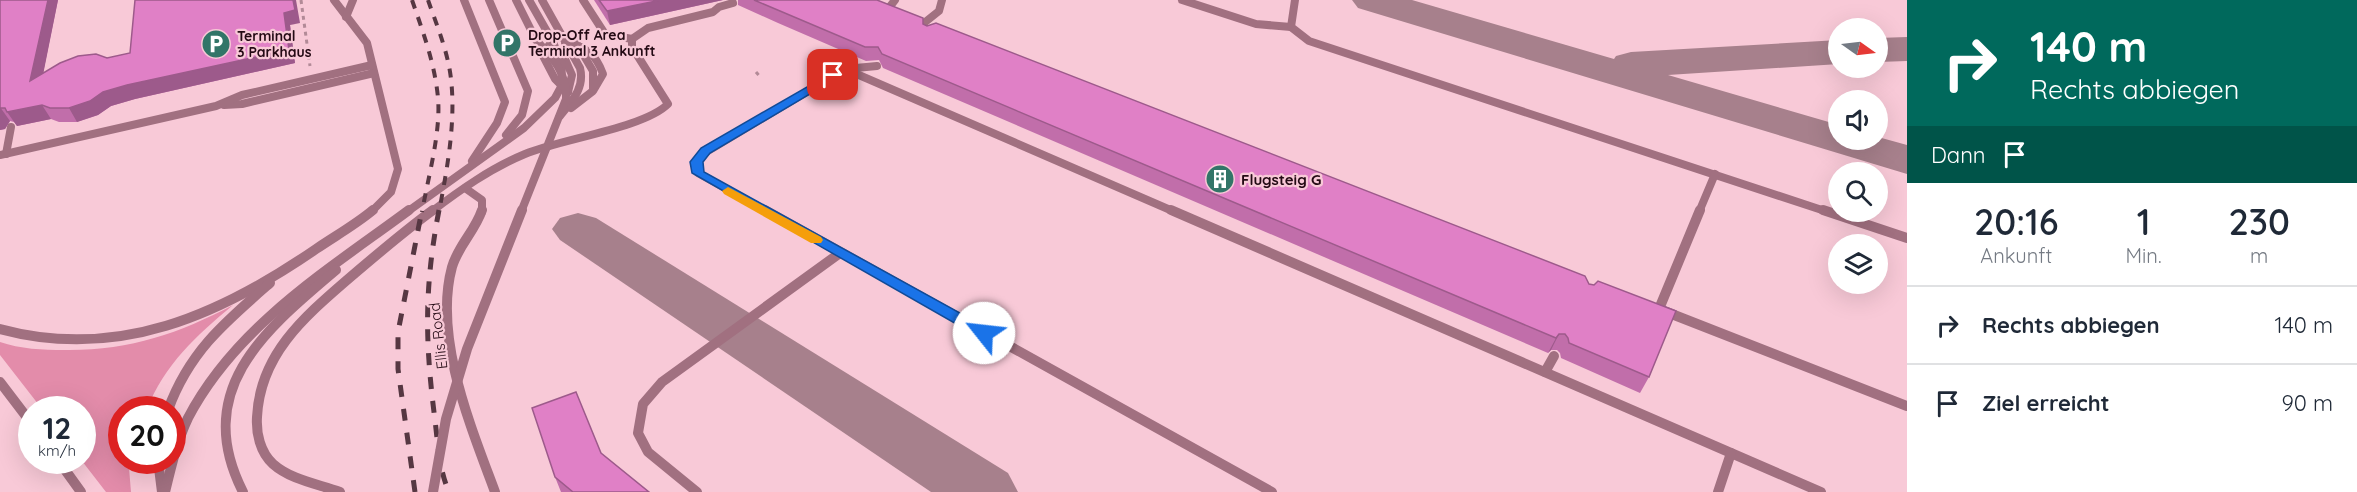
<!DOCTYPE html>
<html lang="de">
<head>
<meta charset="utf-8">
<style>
	:root { --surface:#fff; --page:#f2f2f3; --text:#1f2937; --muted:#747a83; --line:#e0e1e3 }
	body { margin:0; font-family:Quicksand,sans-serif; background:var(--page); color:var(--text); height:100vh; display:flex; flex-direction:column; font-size:22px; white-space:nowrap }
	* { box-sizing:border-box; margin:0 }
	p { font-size:20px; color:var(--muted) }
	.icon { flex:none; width:33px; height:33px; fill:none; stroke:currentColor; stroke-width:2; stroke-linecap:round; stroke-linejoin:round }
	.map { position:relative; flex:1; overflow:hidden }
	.side { display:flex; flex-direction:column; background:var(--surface); width:450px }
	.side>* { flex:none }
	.hud { background:#00695c; color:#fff; overflow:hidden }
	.needle { width:39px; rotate:104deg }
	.tools { position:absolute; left:1828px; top:18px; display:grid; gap:12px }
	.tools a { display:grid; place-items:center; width:60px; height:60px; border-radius:50%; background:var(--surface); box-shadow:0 6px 24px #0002; font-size:30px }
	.speed { position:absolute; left:18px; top:396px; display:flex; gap:12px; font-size:30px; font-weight:700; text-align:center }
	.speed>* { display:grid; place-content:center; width:78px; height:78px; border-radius:50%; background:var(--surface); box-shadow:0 6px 24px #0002; line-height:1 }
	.speed small { font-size:15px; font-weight:400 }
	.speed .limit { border:9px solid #d22; background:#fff; color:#111 }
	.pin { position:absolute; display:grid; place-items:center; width:51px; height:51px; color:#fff; margin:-26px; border-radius:12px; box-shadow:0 3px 9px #0006 }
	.me { position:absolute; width:66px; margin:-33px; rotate:299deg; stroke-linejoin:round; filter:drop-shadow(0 0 4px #0008) }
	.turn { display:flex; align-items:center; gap:21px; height:126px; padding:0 24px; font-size:27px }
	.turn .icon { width:78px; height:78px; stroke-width:2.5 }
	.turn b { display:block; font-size:42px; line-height:51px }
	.then { display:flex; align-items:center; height:57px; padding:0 24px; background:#0003; gap:12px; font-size:22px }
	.eta { display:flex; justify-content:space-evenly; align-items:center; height:102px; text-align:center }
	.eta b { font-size:36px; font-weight:600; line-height:42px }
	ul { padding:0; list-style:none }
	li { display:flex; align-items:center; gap:18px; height:78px; padding:0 24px; border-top:2px solid var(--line) }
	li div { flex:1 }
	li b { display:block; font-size:22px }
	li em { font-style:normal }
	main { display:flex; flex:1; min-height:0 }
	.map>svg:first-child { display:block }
	.green { fill:#e38caa }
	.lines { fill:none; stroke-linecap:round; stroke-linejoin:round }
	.taxiway { fill:#a7808c; fill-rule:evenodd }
	.path { stroke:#b28a97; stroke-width:3; stroke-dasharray:4 4; stroke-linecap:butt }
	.service-far1 { stroke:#a17080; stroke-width:8 }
	.service { stroke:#a17080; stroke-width:10 }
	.rail-far1 { stroke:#563742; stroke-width:4; stroke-dasharray:9 9; stroke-linecap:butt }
	.rail { stroke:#563742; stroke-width:5; stroke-dasharray:12 12; stroke-linecap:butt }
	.service-bridge-far1 { stroke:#a17080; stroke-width:8 }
	.service-bridge { stroke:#a17080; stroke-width:10 }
	.wall { fill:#c16eaa }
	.shaded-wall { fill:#9d5a8b }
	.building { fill:#e080c6; stroke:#9d5a8b; stroke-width:1.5 }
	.route { fill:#1a73e8; stroke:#114b97; stroke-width:1.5 }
	.slow { fill:#f59e0b }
	.labels { text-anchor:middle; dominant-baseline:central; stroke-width:4.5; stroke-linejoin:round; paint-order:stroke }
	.far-poi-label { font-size:14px; font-weight:bold; fill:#240a14; stroke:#f8c9d7; text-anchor:start }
	.poi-label { font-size:15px; font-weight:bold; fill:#240a14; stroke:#f8c9d7; text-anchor:start }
	.street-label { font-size:15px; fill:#240a14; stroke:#f8c9d7 }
</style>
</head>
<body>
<main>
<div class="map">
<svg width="1907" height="492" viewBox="0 0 1907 492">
	<rect width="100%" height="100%" fill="#f8c9d7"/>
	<!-- green -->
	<path class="green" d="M 233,305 C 197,335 164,365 147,409 L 122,410 L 122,460 L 131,461 L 129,468 L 131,492 L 106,492 L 82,461 L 82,410 L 42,409 L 0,355 L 0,342 C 20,349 43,350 64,350 C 128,351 178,334 233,305 Z"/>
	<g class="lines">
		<!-- taxiway -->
		<g class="taxiway">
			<path d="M 1352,0 L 1412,0 L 1614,59 L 1616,56 L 1631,52 L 1839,40 L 1839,64 L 1668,75 L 1839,125 L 1839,140 L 1878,140 L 1878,137 L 1907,145 L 1907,174 L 1358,8 Z"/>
			<path d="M 1907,37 L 1907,61 L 1878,62 L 1878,38 Z"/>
			<path d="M 578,213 L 596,218 L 1008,473 L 1018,492 L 931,492 L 560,240 L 552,229 L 560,218 Z"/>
		</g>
		<!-- path -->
		<g class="path">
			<path d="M 301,0 L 310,66"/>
			<path d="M 756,72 L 761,78"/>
		</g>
		<!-- service-far1 -->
		<g class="service-far1">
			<path d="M 334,0 L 367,43 L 398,169 L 391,192 L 371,212"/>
			<path d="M 464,0 L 505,102 L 497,123 L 472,161"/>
			<path d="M 489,0 L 528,91 L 522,115 L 506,135"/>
			<path d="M 516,0 L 536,40"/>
			<path d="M 542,0 L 580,68 C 585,88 572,101 560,116"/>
			<path d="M 583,0 L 605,34 L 632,39"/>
			<path d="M 895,0 L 888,9 L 895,12"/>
			<path d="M 1182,0 L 1256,24 L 1291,27"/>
			<path d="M 1295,0 L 1291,27 L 1309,41 L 1828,212"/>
			<path d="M 346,17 L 353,0"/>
			<path d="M 924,23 L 939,11 L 942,0"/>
			<path d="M 565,42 C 585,46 596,54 603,74 L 593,91 L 571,108"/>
			<path d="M 577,44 L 593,71 L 593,89"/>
			<path d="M 565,59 L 572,75 L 568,92"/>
			<path d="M 845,69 L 1175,212"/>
			<path d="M 224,105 L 242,104 L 374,73"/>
			<path d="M 6,154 L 11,127"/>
			<path d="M 0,155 L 216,106 L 242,95 L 372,65"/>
			<path d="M 465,188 L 482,200 L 482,212"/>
			<path d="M 407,212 L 524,128 L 555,98 L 561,87 L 562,65 L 553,42 L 529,0"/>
			<path d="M 431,212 C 460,190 491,168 525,154 C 561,139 644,128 668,104 L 632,47 L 632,39 L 648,28 L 713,12 L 719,7 L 733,3"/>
			<path d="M 768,212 L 698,173 L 697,163 L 701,155 L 845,69 L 877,66"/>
			<path d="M 1699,212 L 1715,174"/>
		</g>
		<!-- service -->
		<g class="service">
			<path d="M 482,210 C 475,231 458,246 452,267 C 433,337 471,427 495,492"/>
			<path d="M 765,210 L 1272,492"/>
			<path d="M 1171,210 L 1821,492"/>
			<path d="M 1823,210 L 1907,238"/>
			<path d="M 1659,309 L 1700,210"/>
			<path d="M 1664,311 L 1907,406"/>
			<path d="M 0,329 C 118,361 220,315 316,249 C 335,236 355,225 373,210"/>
			<path d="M 1545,372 L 1554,356"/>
			<path d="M 0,382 L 32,424"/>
			<path d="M 168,410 C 189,352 225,322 270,283"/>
			<path d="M 58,460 L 81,492"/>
			<path d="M 158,460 L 162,492"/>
			<path d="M 165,492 C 171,467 177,441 188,418 C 236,326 328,270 409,210"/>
			<path d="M 243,492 C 191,390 265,330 336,270"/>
			<path d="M 340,492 C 318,484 291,480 273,464 C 260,452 256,433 257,417 C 260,355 303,318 347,280 C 375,256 403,232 433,210"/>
			<path d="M 697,492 L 648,452 L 638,433 L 643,404 L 662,382 L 840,253"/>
			<path d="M 1718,492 L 1731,453"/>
		</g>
		<!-- rail-far1 -->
		<g class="rail-far1">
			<path d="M 412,0 C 423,32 435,64 438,98 C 441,132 428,178 422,212"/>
			<path d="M 428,0 C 437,26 448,52 451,79 C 456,123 447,169 439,212"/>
		</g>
		<!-- rail -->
		<g class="rail">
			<path d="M 439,210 C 424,288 425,343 435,420 C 438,445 439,469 449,492"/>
			<path d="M 415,492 L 398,369 L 398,332 L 422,210"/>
		</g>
		<!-- service-bridge-far1 -->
		<g class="service-bridge-far1">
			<path d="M 560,33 L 545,50 L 543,56 L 555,79 L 568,92"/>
			<path d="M 521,212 L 566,99 C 568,74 552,57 536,40"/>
		</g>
		<!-- service-bridge -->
		<path class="service-bridge" d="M 433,492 L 446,419 L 467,349 L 522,210"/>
	</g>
	<!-- wall -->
	<g class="wall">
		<path d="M 0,0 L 58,0 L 43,73 L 107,58 L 300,23 L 290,25 L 295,63 L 135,99 L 111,106 L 98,115 L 77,122 L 59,122 L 51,119 L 17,126 L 14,122 L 10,121 L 5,129 L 0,130 Z"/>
		<path d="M 594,0 L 723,0 L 610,25 Z"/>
		<path d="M 738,0 L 877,0 L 923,24 L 927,26 L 1589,284 L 1649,377 L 1640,393 L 1561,358 L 1560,353 L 1557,350 L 1551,350 L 1548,353 L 883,68 L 879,60 L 866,61 L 778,23 L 738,5 Z"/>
		<path d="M 555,477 L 649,492 L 561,492 Z"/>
	</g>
	<!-- shaded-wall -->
	<g class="shaded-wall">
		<path d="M 48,0 L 58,0 L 39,95 L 30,81 Z"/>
		<path d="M 293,0 L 296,0 L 300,23 L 290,25 L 295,63 L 135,99 L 111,106 L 98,115 L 77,122 L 69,108 L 103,92 L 127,85 L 284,13 Z"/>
		<path d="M 661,0 L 723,0 L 610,25 L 607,11 Z"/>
		<path d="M 42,105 L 51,119 L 17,126 L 7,112 Z"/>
		<path d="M 0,107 L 10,121 L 5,129 L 0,130 Z"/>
		<path d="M 1559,334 L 1551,350 L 1548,353 L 1556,338 Z"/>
	</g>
	<!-- building -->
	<g class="building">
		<path d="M 0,0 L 48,0 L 30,81 L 60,63 L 78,56 L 96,54 L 107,58 L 130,53 L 135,0 L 293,0 L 295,10 L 284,13 L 289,50 L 127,85 L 103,92 L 90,101 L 69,108 L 50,108 L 42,105 L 7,112 L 5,108 L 0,108 Z"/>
		<path d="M 599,0 L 661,0 L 607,11 Z"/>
		<path d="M 754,0 L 877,0 L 923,18 L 923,24 L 927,26 L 936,23 L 1585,276 L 1589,284 L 1594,285 L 1598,281 L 1676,311 L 1649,377 L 1569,343 L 1568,338 L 1565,334 L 1559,334 L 1556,338 L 882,54 L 878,47 L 865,47 Z"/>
		<path d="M 576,392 L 601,453 L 649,492 L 573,492 L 555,477 L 532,408 Z"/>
	</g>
	<!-- route -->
	<path class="route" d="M 833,72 L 839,75 L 837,78 L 710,153 L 703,162 L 704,172 L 989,329 L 991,333 L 989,337 L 979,337 L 692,173 L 690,162 L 701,148 Z"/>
	<!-- slow -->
	<path class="slow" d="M 728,187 L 821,237 L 823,240 L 821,243 L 811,243 L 724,194 L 722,191 Z"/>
	<!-- icons -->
	<defs>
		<g id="parking-disc" transform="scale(1.5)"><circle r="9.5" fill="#327568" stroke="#f8c9d7"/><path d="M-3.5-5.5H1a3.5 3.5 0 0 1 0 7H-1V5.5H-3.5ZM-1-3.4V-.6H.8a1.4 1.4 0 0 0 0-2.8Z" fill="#fff"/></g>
		<g id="building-disc" transform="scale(1.5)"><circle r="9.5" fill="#327568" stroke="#f8c9d7"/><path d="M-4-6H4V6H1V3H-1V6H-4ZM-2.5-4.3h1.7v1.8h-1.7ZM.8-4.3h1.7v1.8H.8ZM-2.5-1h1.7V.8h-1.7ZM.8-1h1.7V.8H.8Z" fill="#fff"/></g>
	</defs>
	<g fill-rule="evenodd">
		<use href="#parking-disc" x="507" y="43"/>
		<use href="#parking-disc" x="216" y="44"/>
		<use href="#building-disc" x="1220" y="179"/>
	</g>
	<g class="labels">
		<!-- far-poi labels -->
		<g class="far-poi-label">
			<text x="528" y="35">Drop-Off Area<tspan x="528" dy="16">Terminal 3 Ankunft</tspan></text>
			<text x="237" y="36">Terminal<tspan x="237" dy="16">3 Parkhaus</tspan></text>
		</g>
		<!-- poi labels -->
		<g class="poi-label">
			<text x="1241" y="179">Flugsteig G</text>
		</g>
		<!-- street labels -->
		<g class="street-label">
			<text transform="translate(438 336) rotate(-97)">Ellis Road</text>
		</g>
	</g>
</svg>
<div class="tools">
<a><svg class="needle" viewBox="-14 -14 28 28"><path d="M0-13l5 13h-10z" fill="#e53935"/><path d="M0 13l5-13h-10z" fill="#747a83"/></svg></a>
<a><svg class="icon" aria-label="sound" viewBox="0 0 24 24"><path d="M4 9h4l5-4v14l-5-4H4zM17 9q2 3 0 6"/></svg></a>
<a><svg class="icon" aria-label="search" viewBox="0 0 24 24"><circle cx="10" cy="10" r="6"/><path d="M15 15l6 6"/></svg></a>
<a><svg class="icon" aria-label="layers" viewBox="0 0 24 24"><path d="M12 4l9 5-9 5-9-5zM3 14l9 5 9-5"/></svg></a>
</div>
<div class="speed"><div>12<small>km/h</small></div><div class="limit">20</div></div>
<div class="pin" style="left:833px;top:75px;background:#d93025"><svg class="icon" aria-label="arrive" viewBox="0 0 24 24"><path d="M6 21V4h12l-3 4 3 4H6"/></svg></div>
<svg class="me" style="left:984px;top:333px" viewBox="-20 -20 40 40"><circle r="19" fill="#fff"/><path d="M0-13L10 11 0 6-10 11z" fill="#1a73e8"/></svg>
</div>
<section class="side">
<div class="hud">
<div class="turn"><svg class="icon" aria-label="right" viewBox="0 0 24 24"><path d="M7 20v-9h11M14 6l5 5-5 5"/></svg><div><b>140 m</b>Rechts abbiegen</div></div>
<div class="then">Dann<svg class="icon" aria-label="arrive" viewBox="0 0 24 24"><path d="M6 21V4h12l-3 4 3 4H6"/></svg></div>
</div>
<div class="eta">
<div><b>20:16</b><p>Ankunft</p></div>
<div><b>1</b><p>Min.</p></div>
<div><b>230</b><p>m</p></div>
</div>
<ul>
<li><svg class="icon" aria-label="right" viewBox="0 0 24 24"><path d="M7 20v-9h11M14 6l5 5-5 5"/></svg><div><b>Rechts abbiegen</b></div><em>140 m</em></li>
<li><svg class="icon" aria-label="arrive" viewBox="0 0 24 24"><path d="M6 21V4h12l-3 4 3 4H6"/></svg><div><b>Ziel erreicht</b></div><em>90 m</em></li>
</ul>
</section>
</main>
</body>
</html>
